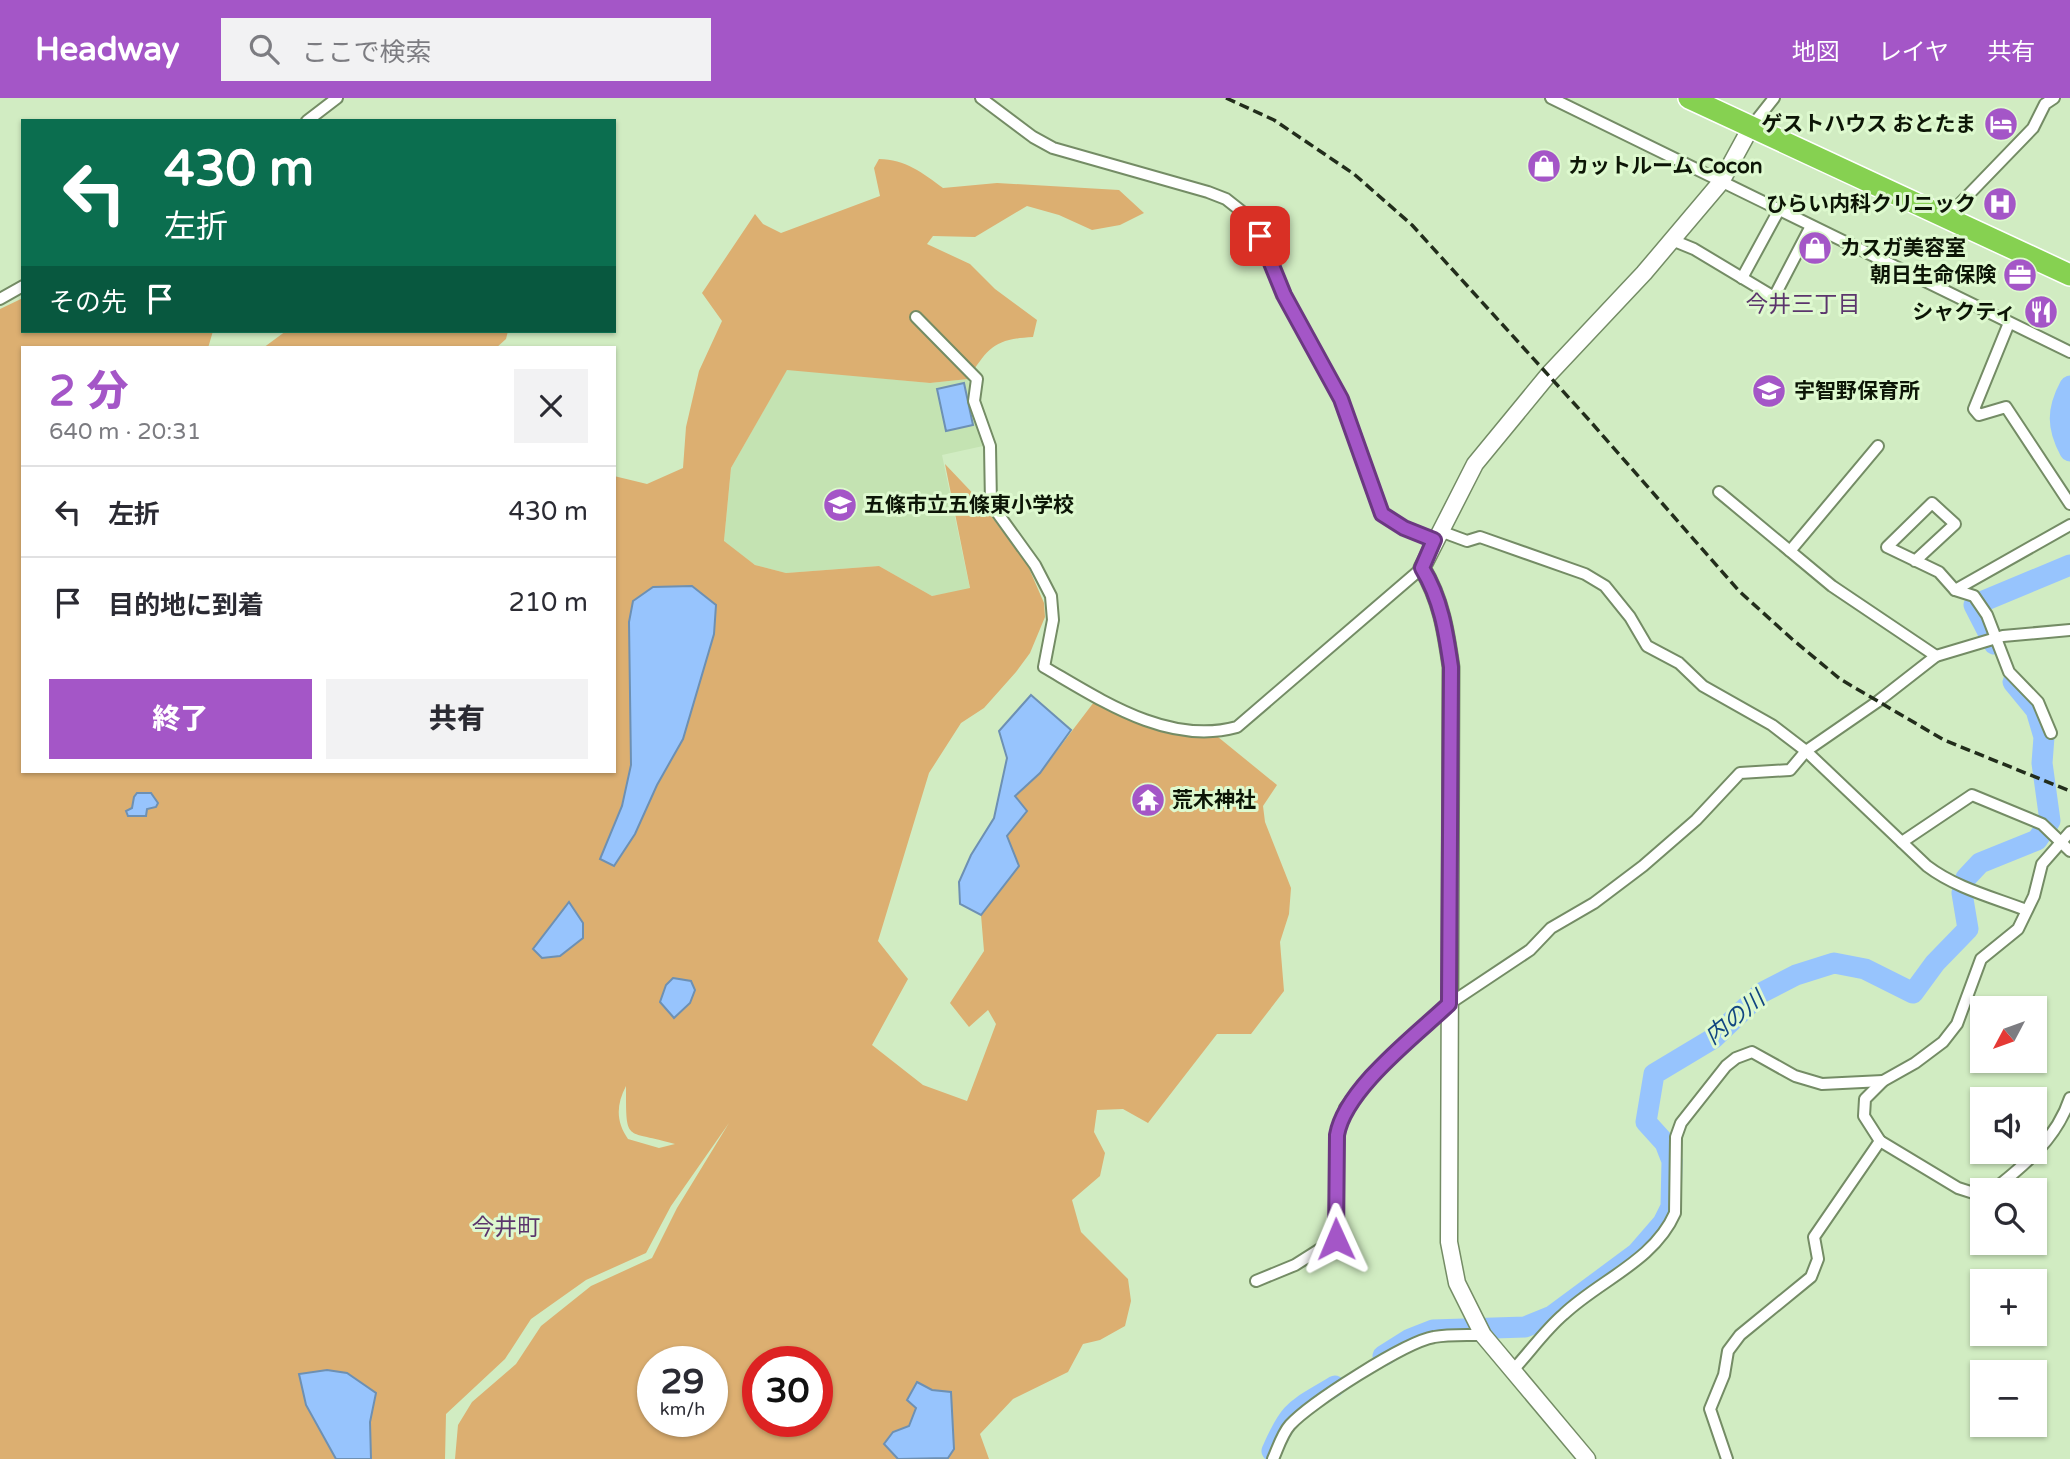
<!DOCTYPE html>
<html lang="ja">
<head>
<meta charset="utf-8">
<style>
	:root { --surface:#fff; --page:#f2f2f3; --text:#2b2b33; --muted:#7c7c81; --line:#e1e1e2; --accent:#a456c7 }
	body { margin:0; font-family:"Varela Round","Noto Sans JP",sans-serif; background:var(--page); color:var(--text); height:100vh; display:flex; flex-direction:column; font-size:26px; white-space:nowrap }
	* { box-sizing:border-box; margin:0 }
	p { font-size:23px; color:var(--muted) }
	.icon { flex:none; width:38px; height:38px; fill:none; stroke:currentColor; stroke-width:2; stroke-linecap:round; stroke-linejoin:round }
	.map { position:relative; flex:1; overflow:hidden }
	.sheet { position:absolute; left:21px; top:248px; width:595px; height:427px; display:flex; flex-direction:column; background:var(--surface); border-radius:0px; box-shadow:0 2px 5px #0004 }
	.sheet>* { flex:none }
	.hud { position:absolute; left:21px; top:21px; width:595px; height:214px; border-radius:0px; box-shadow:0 2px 5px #0004; background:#0b6e4f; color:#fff; overflow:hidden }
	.needle { width:46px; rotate:229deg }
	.controls { position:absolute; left:1970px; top:898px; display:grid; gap:14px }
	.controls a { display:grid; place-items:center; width:77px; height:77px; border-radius:0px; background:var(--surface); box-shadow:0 2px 5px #0004; font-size:35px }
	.speed { position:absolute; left:637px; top:1248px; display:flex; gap:14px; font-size:35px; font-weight:700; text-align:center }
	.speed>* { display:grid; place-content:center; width:91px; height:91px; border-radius:50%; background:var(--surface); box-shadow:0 2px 5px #0004; line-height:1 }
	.speed small { font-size:18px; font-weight:400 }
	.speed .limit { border:10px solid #d22; background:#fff; color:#111 }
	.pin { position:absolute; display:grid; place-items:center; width:60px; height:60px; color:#fff; margin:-30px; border-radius:14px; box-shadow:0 4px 10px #0006 }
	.me { position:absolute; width:77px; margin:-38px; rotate:359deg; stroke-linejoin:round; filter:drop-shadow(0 0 5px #0008) }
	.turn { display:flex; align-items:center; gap:24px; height:147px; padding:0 28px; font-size:32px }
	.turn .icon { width:91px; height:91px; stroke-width:2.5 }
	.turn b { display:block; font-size:49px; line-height:60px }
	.then { display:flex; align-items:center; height:66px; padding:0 28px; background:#0003; gap:14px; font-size:26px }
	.round { display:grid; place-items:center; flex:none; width:74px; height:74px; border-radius:0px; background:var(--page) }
	.head { display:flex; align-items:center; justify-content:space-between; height:119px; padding:0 28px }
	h1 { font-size:42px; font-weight:800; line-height:52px; color:var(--accent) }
	.cta { display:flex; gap:14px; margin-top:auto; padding:14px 28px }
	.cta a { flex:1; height:80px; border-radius:0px; background:var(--accent); color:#fff; font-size:28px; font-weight:800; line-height:80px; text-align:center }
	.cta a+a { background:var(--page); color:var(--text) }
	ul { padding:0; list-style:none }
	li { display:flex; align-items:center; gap:21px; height:91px; padding:0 28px; border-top:2px solid var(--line) }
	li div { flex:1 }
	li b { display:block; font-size:26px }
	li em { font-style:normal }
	header { display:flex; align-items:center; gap:42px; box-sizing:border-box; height:98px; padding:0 35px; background:var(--accent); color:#fff }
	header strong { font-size:33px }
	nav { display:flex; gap:38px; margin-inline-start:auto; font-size:24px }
	.search { width:490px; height:63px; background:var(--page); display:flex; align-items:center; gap:18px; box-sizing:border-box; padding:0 24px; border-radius:0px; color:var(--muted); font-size:26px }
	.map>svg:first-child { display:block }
	.built { fill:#c4e3b2 }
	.green { fill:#dcaf71; fill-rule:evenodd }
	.water { fill:#97c4fd; stroke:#6d90b3; stroke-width:2 }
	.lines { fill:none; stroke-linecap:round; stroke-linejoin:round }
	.river { stroke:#97c4fd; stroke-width:21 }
	.street-casing { stroke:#748c65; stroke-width:14 }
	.secondary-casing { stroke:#748c65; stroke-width:19 }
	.highway-casing { stroke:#fff; stroke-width:24 }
	.street { stroke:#fff; stroke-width:10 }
	.secondary { stroke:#fff; stroke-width:16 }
	.highway { stroke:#86d151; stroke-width:21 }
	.rail { stroke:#222d1b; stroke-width:3.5; stroke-dasharray:10 5; stroke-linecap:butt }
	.route-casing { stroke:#6b3881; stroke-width:18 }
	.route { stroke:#a456c7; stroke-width:12 }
	.labels { text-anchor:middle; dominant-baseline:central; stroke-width:6; stroke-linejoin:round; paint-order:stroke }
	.poi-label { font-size:21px; font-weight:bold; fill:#0c1506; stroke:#def9cf; text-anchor:start }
	.neighbourhood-label { font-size:23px; fill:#5b356c; stroke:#def9cf }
	.water-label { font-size:23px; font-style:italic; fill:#114681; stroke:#def9cf }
</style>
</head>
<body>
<header>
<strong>Headway</strong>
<div class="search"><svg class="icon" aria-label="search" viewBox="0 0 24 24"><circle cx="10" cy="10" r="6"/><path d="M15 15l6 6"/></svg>ここで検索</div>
<nav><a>地図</a><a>レイヤ</a><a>共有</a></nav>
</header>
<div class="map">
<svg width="2070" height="1361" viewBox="0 0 2070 1361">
	<rect width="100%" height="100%" fill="#d1ecc2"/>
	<!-- built -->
	<path class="built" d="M 787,271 L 930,285 L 968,281 L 983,348 L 942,357 L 970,491 L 932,498 L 879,468 L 786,475 L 755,467 L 724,444 L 731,370 Z"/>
	<!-- green -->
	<g class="green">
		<path d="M 879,61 C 905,61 923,75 943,90 L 997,85 L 1119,92 L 1144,115 L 1120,127 L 1092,132 L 1059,117 L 1027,108 L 975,139 L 933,138 L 927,146 L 970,166 L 995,191 L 1037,222 L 1033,239 C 994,241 988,250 968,281 L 930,285 L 787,272 L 731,370 L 724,443 L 755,467 L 786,475 L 879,468 L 932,498 L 970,490 L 945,366 L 981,404 L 1028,468 L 1044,505 L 1045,519 L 1030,555 L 1016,574 L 984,610 L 961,625 L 929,675 L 878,843 L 908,881 L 872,947 L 923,987 L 967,1003 L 996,926 L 988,912 L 969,929 L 950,905 L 984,853 L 981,817 L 1019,768 L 1007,738 L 1014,698 L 1040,675 L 1094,604 L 1150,630 L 1193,639 L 1218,639 L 1277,687 L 1263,708 L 1265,724 L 1291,790 L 1289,816 L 1280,844 L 1284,893 L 1251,936 L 1217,936 L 1148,1025 L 1123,1011 L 1097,1012 L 1094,1034 L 1105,1055 L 1100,1078 L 1072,1102 L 1081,1134 L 1128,1181 L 1131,1203 L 1125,1228 L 1100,1242 L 1083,1246 L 1068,1274 L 1013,1301 L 980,1336 L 989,1361 L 455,1361 L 458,1327 L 472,1304 L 516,1266 L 541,1228 L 591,1188 L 652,1160 L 677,1110 L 729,1025 L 671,1108 L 646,1155 L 586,1182 L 531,1221 L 505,1261 L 446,1316 L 445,1361 L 0,1361 L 0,211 L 23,200 L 23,233 L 213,233 L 208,250 L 23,250 L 23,674 L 614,674 L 614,378 L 647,386 L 683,370 L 686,329 L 699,273 L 722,223 L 702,195 L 755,116 L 763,126 L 781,135 L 880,98 L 874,70 ZM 626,988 C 626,1047 625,1031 675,1046 L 659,1050 L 628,1041 C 616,1024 616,1007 626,988 ZM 653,1264 L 712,1264 L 712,1323 L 653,1323 ZM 758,1264 L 817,1264 L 817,1323 L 758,1323 Z"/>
		<path d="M 286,233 L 508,233 L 506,241 L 496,250 L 263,250 Z"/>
	</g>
	<!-- water -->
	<g class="water">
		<path d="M 964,285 L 973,327 L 946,333 L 937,291 Z"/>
		<path d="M 692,488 L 716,507 L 714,536 L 683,641 L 657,687 L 635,736 L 614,768 L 600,761 L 622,708 L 631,667 L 629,524 L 633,503 L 653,489 Z"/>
		<path d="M 1031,597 L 1071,632 L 1040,675 L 1015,698 L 1027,713 L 1007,738 L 1019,768 L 981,817 L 960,806 L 959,784 L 971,757 L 994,720 L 1007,660 L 999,633 Z"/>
		<path d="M 137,695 L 151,695 L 158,705 L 156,709 L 147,711 L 146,718 L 128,718 L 126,713 L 132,710 L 134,699 Z"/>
		<path d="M 569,804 L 583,825 L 583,840 L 560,858 L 542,860 L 533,851 Z"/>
		<path d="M 673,880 L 691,883 L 695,892 L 690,905 L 674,920 L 660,904 L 666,887 Z"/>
		<path d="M 327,1272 L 347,1275 L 376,1295 L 370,1324 L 371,1361 L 336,1361 L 306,1307 L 299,1276 Z"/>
		<path d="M 917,1284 L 932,1292 L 951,1294 L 954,1351 L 948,1360 L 898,1361 L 884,1346 L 893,1334 L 909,1328 L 916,1310 L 907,1302 Z"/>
	</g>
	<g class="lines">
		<!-- river -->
		<g class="river">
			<path d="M 2070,288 C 2057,312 2057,329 2070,353"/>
			<path d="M 1994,546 L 1974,507 L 2070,467"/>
			<path d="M 1383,1258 L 1410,1241 L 1433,1232 L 1525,1229 L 1552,1218 L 1637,1155 L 1663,1125 L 1671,1109 L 1672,1063 L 1665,1045 L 1646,1024 L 1654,976 L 1714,940 L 1761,895 L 1796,877 L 1834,865 L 1865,871 L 1913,895 L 1935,865 L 1968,831 L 1962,795 L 1966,780 L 1980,765 L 2037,742 L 2050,723 L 2042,665 L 2044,639 L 2036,612 L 2013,584"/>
			<path d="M 1272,1353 C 1291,1309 1296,1312 1335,1288"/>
		</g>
		<!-- street casing -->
		<g class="street-casing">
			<g id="street">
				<path d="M 981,0 L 1033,39 L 1053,50 L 1208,94 L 1226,101 L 1250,120 L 1269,156 L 1284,197 L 1341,301 L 1382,416 L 1404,430 L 1434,442"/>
				<path d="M 1551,0 L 2070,254"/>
				<path d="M 307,23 L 337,0"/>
				<path d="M 1751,29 L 1774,0"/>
				<path d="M 1946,120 L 2033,30 L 2045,6 L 2054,0"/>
				<path d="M 1672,142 L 1694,151 L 1774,199 L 1811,128"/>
				<path d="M 1742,180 L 1779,112"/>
				<path d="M 0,201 L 23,188"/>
				<path d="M 916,219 L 977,281 L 974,303 L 990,348 L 991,406 L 1035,467 L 1051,498 L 1053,522 L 1044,569 C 1101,602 1168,648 1237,629 L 1422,470"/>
				<path d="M 2009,225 L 1974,311 L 1979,317 L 2006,309 L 2070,406"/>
				<path d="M 1719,394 L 1832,488 L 1936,558"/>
				<path d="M 1440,433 L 1467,443 L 1480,439 L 1585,476 L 1605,488 L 1630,519 L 1647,548 L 1679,565 L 1703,588 L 1772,627 L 1806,653 L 1927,768 C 1956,790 1992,799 2026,812"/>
				<path d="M 1790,453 L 1878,348"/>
				<path d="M 1915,463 L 1955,426 L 1932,405 L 1887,449 L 1939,474 L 1955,492 L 1974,498 L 1987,517 L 2009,574 L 2038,604 L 2051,635"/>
				<path d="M 1955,492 L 2070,427"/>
				<path d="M 1902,744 L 1972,697 L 2042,726 L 2070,753"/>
				<path d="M 1880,1043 L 1958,1090 L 1983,1098"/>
				<path d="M 1993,1092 C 2025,1067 2057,1040 2070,1000"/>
				<path d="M 1256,1183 L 1295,1167 L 1336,1141 L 1337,1037 L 1345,1010 L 1362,988 L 1449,906 L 1530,852 L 1551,830 L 1594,805 L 1643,768 L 1696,722 L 1740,675 L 1790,672 L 1806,653 L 1877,604 L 1936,558 L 2003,538 L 2070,532"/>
				<path d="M 1513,1272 C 1530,1254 1545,1232 1564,1216 C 1600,1182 1654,1163 1675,1115 L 1676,1039 L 1681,1025 L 1726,968 L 1736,960 L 1752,954 L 1795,978 L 1822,986 L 1883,983"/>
				<path d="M 1273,1361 C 1278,1350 1282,1336 1290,1327 C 1310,1305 1405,1244 1434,1239 C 1449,1236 1467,1237 1483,1237"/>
				<path d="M 1727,1361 L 1710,1311 L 1724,1277 L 1728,1253 L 1740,1237 L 1811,1179 L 1818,1161 L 1814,1139 L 1880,1043 L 1864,1018 L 1865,1001 L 1883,983 L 1915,965 L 1943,944 L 1957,926 L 1981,861 L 2018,831 L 2034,798 L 2042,766 L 2070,734"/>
			</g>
		</g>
		<!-- secondary casing -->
		<g class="secondary-casing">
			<path id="secondary" d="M 1587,1361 L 1483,1237 L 1457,1185 L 1449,1144 L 1451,569 C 1446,534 1441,501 1422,470 L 1475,366 L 1549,276 L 1644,175 L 1721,84 L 1751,29"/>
		</g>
		<!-- highway casing -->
		<g class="highway-casing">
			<path id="highway" d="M 1689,0 L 2070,177"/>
		</g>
		<!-- street -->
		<use href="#street" class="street"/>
		<!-- secondary -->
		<use href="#secondary" class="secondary"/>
		<!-- highway -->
		<use href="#highway" class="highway"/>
		<!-- rail -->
		<path class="rail" d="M 1226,0 L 1274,22 L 1354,76 L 1412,127 L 1590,323 L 1739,493 L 1792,541 L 1840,581 L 1944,642 L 2070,693"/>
	</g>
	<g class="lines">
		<!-- route casing -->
		<g class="route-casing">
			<path id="route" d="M 1260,138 L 1284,197 L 1341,301 L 1382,416 L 1404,430 L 1434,442 L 1422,470 C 1441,501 1446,534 1451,569 L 1449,906 C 1415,938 1345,991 1337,1037 L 1336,1141"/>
		</g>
		<!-- route -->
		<use href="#route" class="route"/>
	</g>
	<!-- icons -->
	<defs>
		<g id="hotel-disc" transform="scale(1.75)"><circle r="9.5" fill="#a456c7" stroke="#def9cf"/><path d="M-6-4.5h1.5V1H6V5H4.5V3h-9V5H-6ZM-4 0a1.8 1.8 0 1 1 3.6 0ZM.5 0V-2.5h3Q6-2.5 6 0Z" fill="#fff"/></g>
		<g id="shop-disc" transform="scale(1.75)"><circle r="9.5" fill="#a456c7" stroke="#def9cf"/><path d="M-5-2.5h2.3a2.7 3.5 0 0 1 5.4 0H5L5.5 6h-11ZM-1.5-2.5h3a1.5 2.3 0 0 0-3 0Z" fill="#fff"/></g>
		<g id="hospital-disc" transform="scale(1.75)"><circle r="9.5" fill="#a456c7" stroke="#def9cf"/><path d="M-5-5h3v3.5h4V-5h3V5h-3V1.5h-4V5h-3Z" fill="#fff"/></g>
		<g id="office-disc" transform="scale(1.75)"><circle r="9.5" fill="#a456c7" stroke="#def9cf"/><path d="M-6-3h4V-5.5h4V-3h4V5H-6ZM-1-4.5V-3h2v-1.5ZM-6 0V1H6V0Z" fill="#fff"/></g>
		<g id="restaurant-disc" transform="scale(1.75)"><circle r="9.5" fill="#a456c7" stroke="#def9cf"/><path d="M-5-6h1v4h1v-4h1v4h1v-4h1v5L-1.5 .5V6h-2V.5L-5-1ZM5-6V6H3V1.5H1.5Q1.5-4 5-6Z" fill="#fff"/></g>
		<g id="school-disc" transform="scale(1.75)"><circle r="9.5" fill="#a456c7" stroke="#def9cf"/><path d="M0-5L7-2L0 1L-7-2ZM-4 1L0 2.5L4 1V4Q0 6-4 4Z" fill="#fff"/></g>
		<g id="temple-disc" transform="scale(1.75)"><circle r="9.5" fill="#a456c7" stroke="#def9cf"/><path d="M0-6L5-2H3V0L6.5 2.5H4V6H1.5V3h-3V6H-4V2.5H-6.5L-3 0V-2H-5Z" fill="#fff"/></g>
	</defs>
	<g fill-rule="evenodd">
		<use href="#hotel-disc" x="2001" y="26"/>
		<use href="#shop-disc" x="1544" y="68"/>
		<use href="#hospital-disc" x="2000" y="106"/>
		<use href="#shop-disc" x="1815" y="150"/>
		<use href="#office-disc" x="2020" y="177"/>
		<use href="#restaurant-disc" x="2041" y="214"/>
		<use href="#school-disc" x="1769" y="293"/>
		<use href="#school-disc" x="840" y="407"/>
		<use href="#temple-disc" x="1148" y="702"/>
	</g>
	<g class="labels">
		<!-- poi labels -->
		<g class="poi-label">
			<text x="1976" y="26" text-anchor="end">ゲストハウス おとたま</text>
			<text x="1568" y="68">カットルーム Cocon</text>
			<text x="1976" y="106" text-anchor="end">ひらい内科クリニック</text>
			<text x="1840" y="150">カスガ美容室</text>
			<text x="1996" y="177" text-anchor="end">朝日生命保険</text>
			<text x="2016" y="214" text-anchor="end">シャクティ</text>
			<text x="1794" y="293">宇智野保育所</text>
			<text x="864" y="407">五條市立五條東小学校</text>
			<text x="1172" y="702">荒木神社</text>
		</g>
		<!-- neighbourhood labels -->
		<g class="neighbourhood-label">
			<text x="1803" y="207">今井三丁目</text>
			<text x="506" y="1130">今井町</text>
		</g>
		<!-- water labels -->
		<g class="water-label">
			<text transform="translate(1735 920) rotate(-39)">内の川</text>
		</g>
	</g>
</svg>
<div class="controls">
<a><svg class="needle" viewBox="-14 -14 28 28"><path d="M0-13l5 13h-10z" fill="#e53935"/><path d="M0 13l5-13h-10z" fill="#7c7c81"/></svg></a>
<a><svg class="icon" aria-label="sound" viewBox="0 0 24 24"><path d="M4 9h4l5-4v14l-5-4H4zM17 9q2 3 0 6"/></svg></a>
<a><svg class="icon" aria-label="search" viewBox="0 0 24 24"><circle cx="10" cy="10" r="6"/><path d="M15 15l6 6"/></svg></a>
<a>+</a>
<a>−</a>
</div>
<div class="speed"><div>29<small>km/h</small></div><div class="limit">30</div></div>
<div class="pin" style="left:1260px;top:138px;background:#d93025"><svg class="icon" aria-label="arrive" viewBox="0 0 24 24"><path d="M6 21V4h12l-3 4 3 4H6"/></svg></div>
<svg class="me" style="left:1336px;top:1141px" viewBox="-20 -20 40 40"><path d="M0-17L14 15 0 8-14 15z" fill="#a456c7" stroke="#fff" stroke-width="4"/></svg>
<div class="hud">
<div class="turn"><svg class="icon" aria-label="left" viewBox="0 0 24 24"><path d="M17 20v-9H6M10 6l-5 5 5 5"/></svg><div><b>430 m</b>左折</div></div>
<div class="then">その先<svg class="icon" aria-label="arrive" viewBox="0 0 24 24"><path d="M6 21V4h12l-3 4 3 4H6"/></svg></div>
</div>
<section class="sheet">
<div class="head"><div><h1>2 分</h1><p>640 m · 20:31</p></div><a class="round"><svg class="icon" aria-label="close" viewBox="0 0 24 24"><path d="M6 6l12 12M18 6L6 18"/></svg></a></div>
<ul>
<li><svg class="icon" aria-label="left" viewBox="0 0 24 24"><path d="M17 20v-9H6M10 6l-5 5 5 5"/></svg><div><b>左折</b></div><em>430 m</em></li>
<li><svg class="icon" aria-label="arrive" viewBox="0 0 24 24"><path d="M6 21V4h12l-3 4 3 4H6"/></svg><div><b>目的地に到着</b></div><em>210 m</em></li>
</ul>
<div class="cta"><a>終了</a><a>共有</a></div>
</section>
</div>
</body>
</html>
